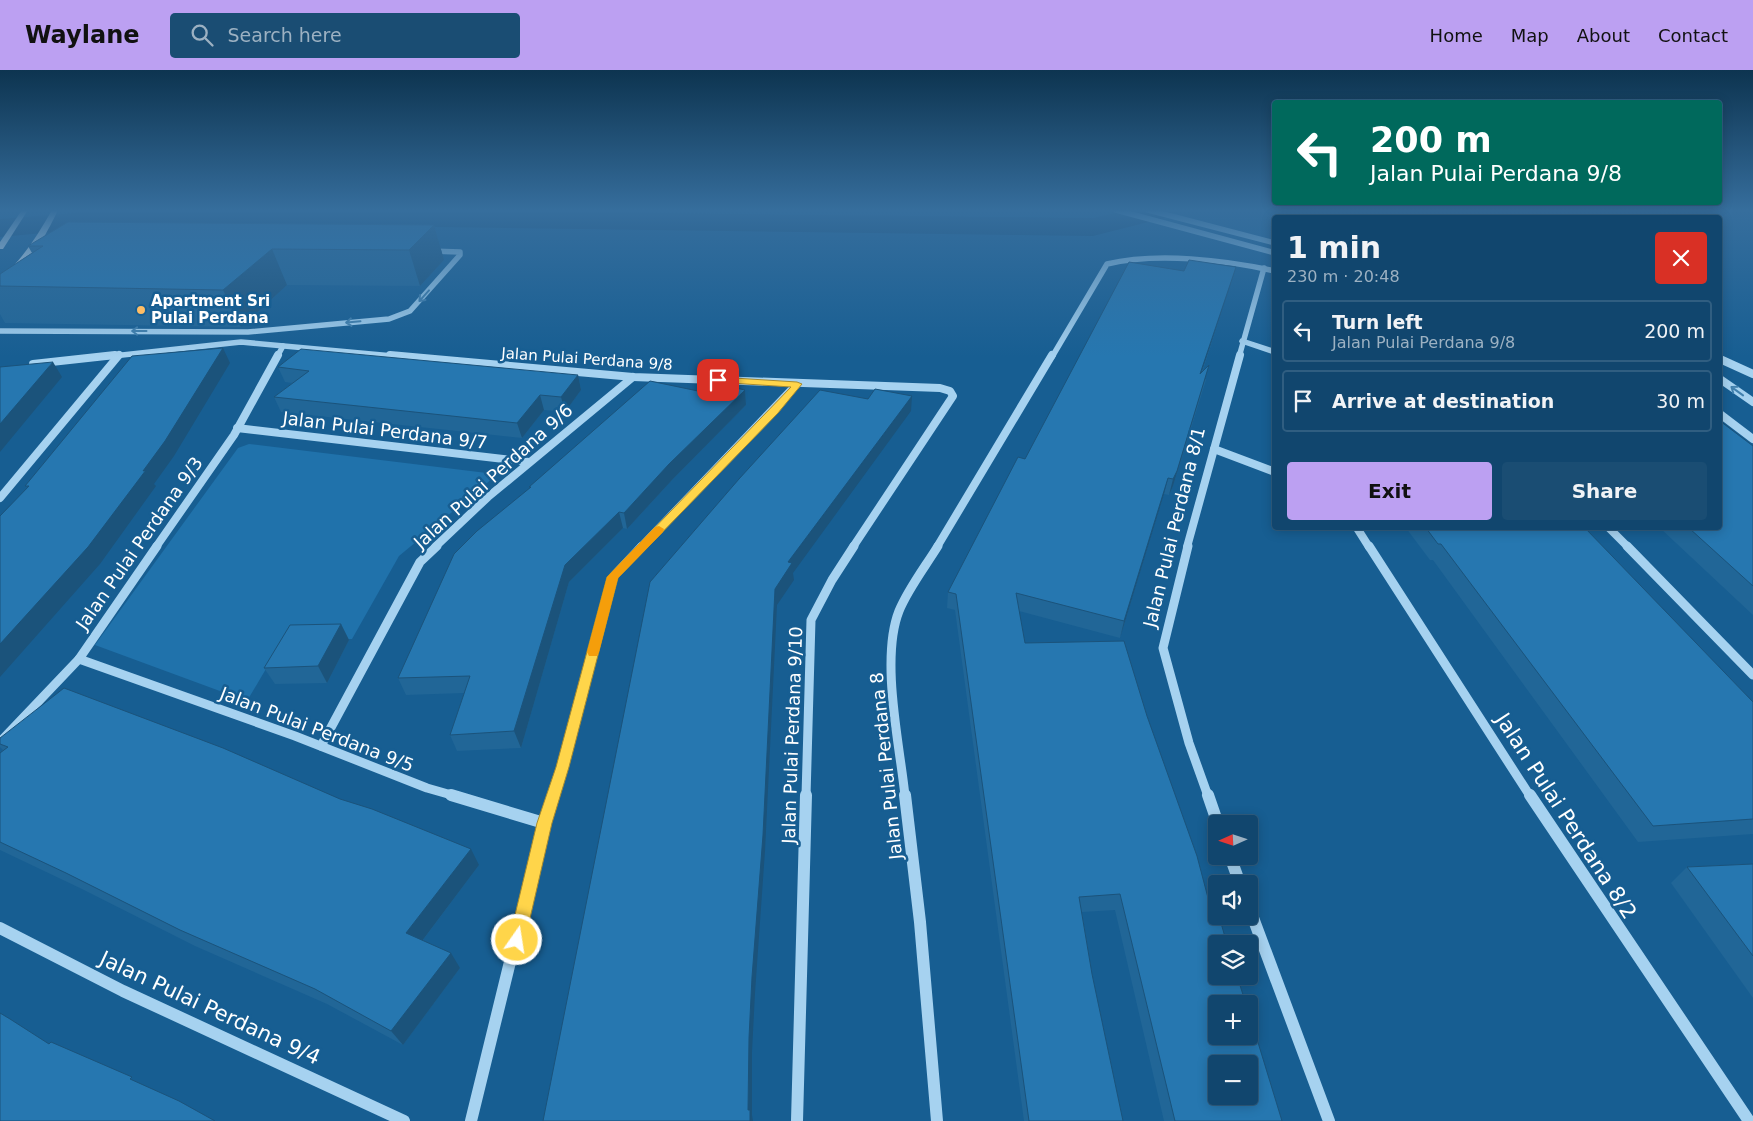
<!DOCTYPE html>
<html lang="en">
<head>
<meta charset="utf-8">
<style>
	:root { --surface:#11466e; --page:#1a4d73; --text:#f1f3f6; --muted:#9cb1c2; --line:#305e81; --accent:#bca0f2 }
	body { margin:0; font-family:"DejaVu Sans",sans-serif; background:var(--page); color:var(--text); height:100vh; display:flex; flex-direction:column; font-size:19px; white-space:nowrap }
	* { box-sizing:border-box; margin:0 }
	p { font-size:16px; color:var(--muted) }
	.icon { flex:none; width:28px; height:28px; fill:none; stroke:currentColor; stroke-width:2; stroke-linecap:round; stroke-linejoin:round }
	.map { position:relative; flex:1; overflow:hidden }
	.drawer { position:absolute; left:1272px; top:145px; width:450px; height:315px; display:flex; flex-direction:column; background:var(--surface); border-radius:5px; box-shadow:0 2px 12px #0003,0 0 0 1px var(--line) }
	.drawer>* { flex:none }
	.hud { position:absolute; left:1272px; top:30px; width:450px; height:105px; border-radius:5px; box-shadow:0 2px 12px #0003,0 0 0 1px var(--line); background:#00695c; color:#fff; overflow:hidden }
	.needle { width:32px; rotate:267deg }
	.controls { position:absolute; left:1208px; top:745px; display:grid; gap:10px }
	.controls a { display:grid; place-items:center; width:50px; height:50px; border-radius:5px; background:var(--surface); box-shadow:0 2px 12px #0003,0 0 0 1px var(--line); font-size:25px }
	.pin { position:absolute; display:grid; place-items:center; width:42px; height:42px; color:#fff; margin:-21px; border-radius:10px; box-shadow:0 2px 8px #0006 }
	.me { position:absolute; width:55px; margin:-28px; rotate:13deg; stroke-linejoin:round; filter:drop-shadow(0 0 4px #0008) }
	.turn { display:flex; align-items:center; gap:18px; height:105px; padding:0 15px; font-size:22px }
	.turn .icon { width:65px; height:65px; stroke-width:2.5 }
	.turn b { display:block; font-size:35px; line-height:42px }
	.round { display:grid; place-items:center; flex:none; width:52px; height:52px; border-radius:5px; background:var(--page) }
	.headline { display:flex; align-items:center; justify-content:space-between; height:85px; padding:0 15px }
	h1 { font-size:30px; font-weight:700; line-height:38px }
	.action { display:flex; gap:10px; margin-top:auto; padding:10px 15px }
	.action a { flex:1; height:58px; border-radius:5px; background:var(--accent); color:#111; font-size:20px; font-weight:700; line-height:58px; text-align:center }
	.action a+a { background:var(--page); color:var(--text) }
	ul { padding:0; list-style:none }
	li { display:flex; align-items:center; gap:15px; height:62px; margin:0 10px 8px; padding:0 5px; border:2px solid var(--line); border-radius:5px }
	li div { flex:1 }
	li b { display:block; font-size:19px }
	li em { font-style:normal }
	header { display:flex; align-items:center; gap:30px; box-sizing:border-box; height:70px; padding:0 25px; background:var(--accent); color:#111 }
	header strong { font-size:24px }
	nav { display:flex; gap:28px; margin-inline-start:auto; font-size:18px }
	.search { width:350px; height:45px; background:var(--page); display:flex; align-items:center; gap:12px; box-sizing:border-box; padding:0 18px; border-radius:5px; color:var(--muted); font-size:19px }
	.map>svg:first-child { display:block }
	.green { fill:#2072ab }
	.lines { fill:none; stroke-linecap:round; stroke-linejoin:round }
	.river { fill:#0f456f; fill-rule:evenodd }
	.minor-far3 { stroke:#a6d2f0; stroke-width:5.5 }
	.minor-far2 { stroke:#a6d2f0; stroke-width:8 }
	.minor-far1 { stroke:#a6d2f0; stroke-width:9 }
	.minor { stroke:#a6d2f0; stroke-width:12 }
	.major { fill:#eff8ff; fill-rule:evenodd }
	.wall { fill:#216697 }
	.shaded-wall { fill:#1b537b }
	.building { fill:#2677b0; stroke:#1b537b; fill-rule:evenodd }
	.oneway { stroke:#4281ae }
	.route { fill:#ffd54a; stroke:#a68a30 }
	.slow { fill:#f59e0b }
	.poi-dot { fill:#ffbd65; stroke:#175e92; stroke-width:2 }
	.labels { text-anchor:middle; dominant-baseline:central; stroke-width:5; stroke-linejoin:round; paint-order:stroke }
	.far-poi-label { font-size:15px; font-weight:bold; fill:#fff; stroke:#175e92; text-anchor:start }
	.far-street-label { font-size:15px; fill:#fff; stroke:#175e92 }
	.street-label { font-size:18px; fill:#fff; stroke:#175e92 }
	.near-street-label { font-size:21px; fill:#fff; stroke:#175e92 }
</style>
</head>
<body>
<header>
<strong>Waylane</strong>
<div class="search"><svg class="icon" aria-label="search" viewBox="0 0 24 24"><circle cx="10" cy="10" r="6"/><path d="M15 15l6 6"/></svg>Search here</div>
<nav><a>Home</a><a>Map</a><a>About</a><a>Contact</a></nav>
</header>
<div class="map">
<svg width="1753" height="1051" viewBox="0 0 1753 1051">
	<rect width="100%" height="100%" fill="#175e92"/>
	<!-- green -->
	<path class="green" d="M 249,374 L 495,404 L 493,408 L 399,486 L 352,569 L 283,570 L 247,631 L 95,575 L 238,378 Z"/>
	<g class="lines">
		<!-- river -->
		<path class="river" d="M 113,140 L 405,140 L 1093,148 L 1129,140 L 1176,140 L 1172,146 L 1093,166 L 151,153 L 0,167 L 0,149 Z"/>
		<!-- minor-far3 -->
		<g class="minor-far3">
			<path d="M 1116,140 L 1275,183"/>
			<path d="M 1148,140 L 1275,173"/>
			<path d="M 0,261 L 248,262 L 389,249 L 410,241 L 460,185 L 460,182 L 430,181"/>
			<path d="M 1242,271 L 1275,282"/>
			<path d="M 104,287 L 241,272 L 404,287"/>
			<path d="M 118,287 L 120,284"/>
			<path d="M 277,287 L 283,276"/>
			<path d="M 1052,287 L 1107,194 C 1157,182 1225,190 1275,201"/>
			<path d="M 1239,287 L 1264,198"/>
		</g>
		<!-- minor-far2 -->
		<g class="minor-far2">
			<path d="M 390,285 L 633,307 L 940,318 L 950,321 L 953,326 L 853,477"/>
			<path d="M 1720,289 L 1753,304"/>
			<path d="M 33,294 L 115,285"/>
			<path d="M 1720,309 L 1753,332"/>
			<path d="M 1720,344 L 1753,369"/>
			<path d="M 237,358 L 529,392"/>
			<path d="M 1214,379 L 1275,402"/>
			<path d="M 0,428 L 119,285"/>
			<path d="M 1357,458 L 1369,477"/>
			<path d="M 1609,458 L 1628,477"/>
			<path d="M 156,477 L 234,365 L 278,285"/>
			<path d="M 435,477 L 488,427 L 633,307"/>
			<path d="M 641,477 L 797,314"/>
			<path d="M 937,477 L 1052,285"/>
			<path d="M 1187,477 L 1240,285"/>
		</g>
		<!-- minor-far1 -->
		<g class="minor-far1">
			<path d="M 1188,476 L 1163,578 L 1189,673 L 1208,726"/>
			<path d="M 1369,476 L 1530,726"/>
			<path d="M 1627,476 L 1753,605"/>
			<path d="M 79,589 L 295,666 L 427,718 L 455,726"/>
			<path d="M 0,672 L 79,589 L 157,476"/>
			<path d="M 321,676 L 420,492 L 437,476"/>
			<path d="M 553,726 L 563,697 L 613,507 L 642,476"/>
			<path d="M 806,726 L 811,550 L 832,510 L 854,476"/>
			<path d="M 905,726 C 900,676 880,589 899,541 C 908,519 925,497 938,476"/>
		</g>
		<!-- minor -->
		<g class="minor">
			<path d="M 451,725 L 544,753"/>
			<path d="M 905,725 L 920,852 L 937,1051"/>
			<path d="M 1208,725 L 1218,754"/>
			<path d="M 1530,725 L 1749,1051"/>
			<path d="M 1230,786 L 1240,814"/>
			<path d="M 1249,837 L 1329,1051"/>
			<path d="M 0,858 L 123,921 L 404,1051"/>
			<path d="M 471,1051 L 544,753 L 553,725"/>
			<path d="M 797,1051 L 806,725"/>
		</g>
		<!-- major -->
		<g class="major">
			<path d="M 22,140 L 28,140 L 3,179 L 0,179 L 0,172 Z"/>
			<path d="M 52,140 L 58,140 C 47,163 25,206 0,215 L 0,209 C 23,189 37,166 52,140 Z"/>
		</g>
	</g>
	<!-- wall -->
	<g class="wall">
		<path d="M 434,155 L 444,190 L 420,216 L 287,215 L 241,257 L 5,253 L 0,244 L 0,204 L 32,183 L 28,176 Z"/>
		<path d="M 1236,197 L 1232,210 L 1202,303 L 1206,310 L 1173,416 L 1169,425 L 1164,424 L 1120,568 L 1019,541 L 1025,573 L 1147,646 L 1282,1051 L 1164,1051 L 1115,840 L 1082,842 L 1092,904 L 1123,1051 L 1024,1051 L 955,540 L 947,538 L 948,522 L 1025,389 Z"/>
		<path d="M 278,297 L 578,305 L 581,320 L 565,342 L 544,340 L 522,368 L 281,342 L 274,327 L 292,313 L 285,312 Z"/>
		<path d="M 1275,316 L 1275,327 L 1272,326 Z"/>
		<path d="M 745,320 L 746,335 L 672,410 L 627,459 L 623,458 L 569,512 L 521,678 L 457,681 L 450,665 L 464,623 L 406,625 L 398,608 L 530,419 L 529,417 L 698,321 Z"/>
		<path d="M 1275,361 L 1275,375 L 1271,374 Z"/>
		<path d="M 1753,376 L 1753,545 L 1660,458 L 1720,458 Z"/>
		<path d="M 1406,458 L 1585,458 L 1753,632 L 1753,764 L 1638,772 L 1433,490 L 1430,490 Z"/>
		<path d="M 341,554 L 349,570 L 327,613 L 275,614 L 264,598 Z"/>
		<path d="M 0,668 L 479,795 L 423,870 L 460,898 L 403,975 L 327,934 L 195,876 L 82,819 L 0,780 L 0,683 L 3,680 L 0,677 Z"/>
		<path d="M 1753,794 L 1753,928 L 1671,813 L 1687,797 Z"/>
	</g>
	<!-- shaded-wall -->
	<g class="shaded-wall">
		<path d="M 434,155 L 444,190 L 420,216 L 409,180 Z"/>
		<path d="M 272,179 L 287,215 L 241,257 L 223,220 Z"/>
		<path d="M 1236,197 L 1232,210 L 1196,319 L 1200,304 Z"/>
		<path d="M 223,278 L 230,293 L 174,386 L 154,414 L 156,416 L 100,494 L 0,607 L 0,574 L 143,401 Z"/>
		<path d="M 53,292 L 62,307 L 0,382 L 0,354 Z"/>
		<path d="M 1209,295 L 1173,416 L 1169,425 L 1173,409 Z"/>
		<path d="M 578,305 L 581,320 L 565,342 L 561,327 Z"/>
		<path d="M 745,320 L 746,335 L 672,410 L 627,459 L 624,443 L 669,394 Z"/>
		<path d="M 540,325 L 544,340 L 522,368 L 517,353 Z"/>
		<path d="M 912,326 L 911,341 L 793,503 L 794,510 L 777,535 L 765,781 L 755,923 L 752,982 L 752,1045 L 753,1051 L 750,1051 L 748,1040 L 749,968 L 752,907 L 775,519 L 788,492 Z"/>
		<path d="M 1168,408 L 1164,424 L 1120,568 L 1124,551 Z"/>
		<path d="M 619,442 L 623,458 L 569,512 L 521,678 L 514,661 L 565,495 Z"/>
		<path d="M 341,554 L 349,570 L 327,613 L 318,596 Z"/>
		<path d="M 471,779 L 479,795 L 416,879 L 406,863 Z"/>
		<path d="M 451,883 L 460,898 L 403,975 L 391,961 Z"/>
	</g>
	<!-- building -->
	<g class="building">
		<path d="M 68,152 L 434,155 L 409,180 L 272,179 L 223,220 L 0,216 L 0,204 L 43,176 L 28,176 Z"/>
		<path d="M 1189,190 L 1236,197 L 1200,304 L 1209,295 L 1177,401 L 1173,409 L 1168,408 L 1124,551 L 1016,523 L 1025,573 L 1124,571 L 1147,646 L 1197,786 L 1212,843 L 1216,843 L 1216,846 L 1219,846 L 1227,874 L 1216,874 L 1216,906 L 1237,906 L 1246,934 L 1216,934 L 1216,966 L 1249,966 L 1249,943 L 1282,1051 L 1175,1051 L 1120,824 L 1079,827 L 1092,904 L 1123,1051 L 1029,1051 L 956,524 L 948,522 L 1018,387 L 1025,389 L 1129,192 L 1184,201 ZM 1216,994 L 1249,994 L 1249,1026 L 1216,1026 Z"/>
		<path d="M 223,278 L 165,371 L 143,401 L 146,400 L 88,477 L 0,574 L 0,446 L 29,416 L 25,416 L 132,286 Z"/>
		<path d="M 301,279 L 578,305 L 561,327 L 540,325 L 517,353 L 274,327 L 309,301 L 278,297 Z"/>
		<path d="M 53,292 L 0,354 L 0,297 Z"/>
		<path d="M 650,311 L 698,321 L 708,312 L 745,320 L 669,394 L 624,443 L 619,442 L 565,495 L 514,661 L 450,665 L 470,606 L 398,608 L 454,484 L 477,461 L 531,417 L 529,417 Z"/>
		<path d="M 875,319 L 912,326 L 788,492 L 792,493 L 775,519 L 763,765 L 752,907 L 749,968 L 748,1040 L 750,1040 L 750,1051 L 543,1051 L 650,512 L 739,409 L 820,320 L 868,329 Z"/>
		<path d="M 1720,351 L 1753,376 L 1753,516 L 1689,458 L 1720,458 Z"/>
		<path d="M 1426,458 L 1585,458 L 1753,632 L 1753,749 L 1653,756 L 1441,474 L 1438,474 Z"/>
		<path d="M 341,554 L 318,596 L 264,598 L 290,555 Z"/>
		<path d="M 64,618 L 223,678 L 340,729 L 372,739 L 471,779 L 406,863 L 451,883 L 391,961 L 315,919 L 180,860 L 66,803 L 0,772 L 0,683 L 8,677 L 0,674 L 0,668 Z"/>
		<path d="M 1753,794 L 1753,886 L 1687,797 Z"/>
		<path d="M 0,943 L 10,949 L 49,974 L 51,972 L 132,1007 L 130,1009 L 179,1031 L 215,1051 L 0,1051 Z"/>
	</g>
	<!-- one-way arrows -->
	<defs><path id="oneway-shaft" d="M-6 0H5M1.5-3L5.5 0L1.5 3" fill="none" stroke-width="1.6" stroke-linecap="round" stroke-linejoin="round" transform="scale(1.25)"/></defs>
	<g class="oneway">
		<use href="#oneway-shaft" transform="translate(424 226) rotate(132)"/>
		<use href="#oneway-shaft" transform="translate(353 252) rotate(175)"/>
		<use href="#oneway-shaft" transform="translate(139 261) rotate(-180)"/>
		<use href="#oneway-shaft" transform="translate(1737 321) rotate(-144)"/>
	</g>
	<!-- sky -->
	<linearGradient id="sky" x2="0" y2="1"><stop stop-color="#0d3450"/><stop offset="0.49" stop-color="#366e9d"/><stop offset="1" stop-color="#366e9d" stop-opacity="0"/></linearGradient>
	<rect width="1753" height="287" fill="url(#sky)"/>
	<!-- route -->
	<path class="route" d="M 718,307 L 797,312 L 802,314 L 778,343 L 618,508 L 569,697 L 552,753 L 525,870 L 522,875 L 517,877 L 511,875 L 509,870 L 537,753 L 556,697 L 607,507 L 791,317 L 715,312 L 714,310 Z"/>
	<!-- slow -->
	<path class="slow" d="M 659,456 L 664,459 L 663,462 L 618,508 L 599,582 L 597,586 L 589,586 L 587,582 L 607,507 L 655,457 Z"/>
	<!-- markers -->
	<circle class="poi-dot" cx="141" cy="240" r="5"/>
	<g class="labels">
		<!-- far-poi labels -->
		<g class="far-poi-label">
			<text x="151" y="231">Apartment Sri<tspan x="151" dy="17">Pulai Perdana</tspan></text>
		</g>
		<!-- far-street labels -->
		<g class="far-street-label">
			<text transform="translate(587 289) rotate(4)">Jalan Pulai Perdana 9/8</text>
		</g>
		<!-- street labels -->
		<g class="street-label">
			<text transform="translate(385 360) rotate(7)">Jalan Pulai Perdana 9/7</text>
			<text transform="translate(493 406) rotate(-42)">Jalan Pulai Perdana 9/6</text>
			<text transform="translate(1174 457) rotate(-76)">Jalan Pulai Perdana 8/1</text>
			<text transform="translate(139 473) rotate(-55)">Jalan Pulai Perdana 9/3</text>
			<text transform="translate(317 659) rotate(21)">Jalan Pulai Perdana 9/5</text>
			<text transform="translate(792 665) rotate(-88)">Jalan Pulai Perdana 9/10</text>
			<text transform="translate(886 696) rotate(-96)">Jalan Pulai Perdana 8</text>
		</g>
		<!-- near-street labels -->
		<g class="near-street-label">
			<text transform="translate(1566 746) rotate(57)">Jalan Pulai Perdana 8/2</text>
			<text transform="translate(210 938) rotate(25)">Jalan Pulai Perdana 9/4</text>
		</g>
	</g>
</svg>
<div class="controls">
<a><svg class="needle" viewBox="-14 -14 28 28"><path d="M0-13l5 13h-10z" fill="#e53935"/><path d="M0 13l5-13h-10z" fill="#9cb1c2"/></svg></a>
<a><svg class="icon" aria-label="sound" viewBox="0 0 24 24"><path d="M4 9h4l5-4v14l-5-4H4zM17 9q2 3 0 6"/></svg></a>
<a><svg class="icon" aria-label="layers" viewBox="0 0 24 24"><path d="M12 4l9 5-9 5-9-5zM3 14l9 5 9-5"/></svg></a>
<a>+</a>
<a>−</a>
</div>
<div class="pin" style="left:718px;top:310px;background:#d93025"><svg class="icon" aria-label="arrive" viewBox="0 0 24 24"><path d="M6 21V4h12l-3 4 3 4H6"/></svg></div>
<svg class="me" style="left:517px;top:870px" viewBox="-20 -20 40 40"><circle r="17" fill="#ffd54a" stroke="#fff" stroke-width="3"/><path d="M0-11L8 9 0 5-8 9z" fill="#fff"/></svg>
<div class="hud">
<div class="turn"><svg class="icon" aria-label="left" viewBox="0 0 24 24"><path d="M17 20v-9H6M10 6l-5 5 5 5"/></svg><div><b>200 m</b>Jalan Pulai Perdana 9/8</div></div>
</div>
<section class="drawer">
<div class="headline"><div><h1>1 min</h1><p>230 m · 20:48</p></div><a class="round" style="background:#d93025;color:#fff"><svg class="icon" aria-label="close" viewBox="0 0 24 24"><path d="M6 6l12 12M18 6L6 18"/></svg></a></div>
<ul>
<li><svg class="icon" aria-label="left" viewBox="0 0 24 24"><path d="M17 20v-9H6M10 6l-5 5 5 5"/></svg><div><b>Turn left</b><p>Jalan Pulai Perdana 9/8</p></div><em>200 m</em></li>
<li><svg class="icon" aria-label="arrive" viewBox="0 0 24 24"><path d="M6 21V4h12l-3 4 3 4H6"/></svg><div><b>Arrive at destination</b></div><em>30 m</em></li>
</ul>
<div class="action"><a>Exit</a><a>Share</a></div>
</section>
</div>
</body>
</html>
